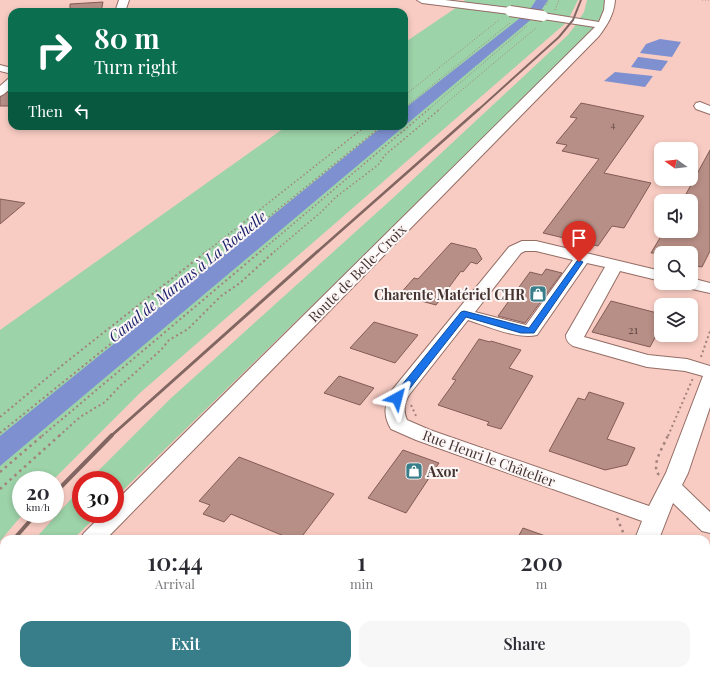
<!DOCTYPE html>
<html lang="en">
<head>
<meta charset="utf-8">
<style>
	:root { --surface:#fff; --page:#f7f7f7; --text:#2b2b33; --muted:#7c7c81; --accent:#387d8a }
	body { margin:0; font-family:"Playfair Display",serif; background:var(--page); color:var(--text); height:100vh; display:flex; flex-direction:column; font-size:15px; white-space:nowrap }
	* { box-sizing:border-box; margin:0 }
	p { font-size:13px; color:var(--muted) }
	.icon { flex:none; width:22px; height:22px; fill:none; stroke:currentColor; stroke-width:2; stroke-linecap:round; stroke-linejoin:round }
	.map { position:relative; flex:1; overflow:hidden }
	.drawer { position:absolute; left:0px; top:535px; width:710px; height:140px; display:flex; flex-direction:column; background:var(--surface); border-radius:12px 12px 0 0; box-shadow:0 2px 6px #0003 }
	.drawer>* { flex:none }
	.banner { position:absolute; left:8px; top:8px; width:400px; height:122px; border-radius:12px; box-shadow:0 2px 6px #0003; background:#0b6e4f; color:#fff; overflow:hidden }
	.needle { width:26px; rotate:284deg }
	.buttons { position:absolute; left:654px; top:142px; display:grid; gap:8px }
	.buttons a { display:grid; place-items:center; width:44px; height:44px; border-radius:8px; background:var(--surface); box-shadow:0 2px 6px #0003; font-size:20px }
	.speed { position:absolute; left:12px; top:471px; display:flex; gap:8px; font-size:20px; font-weight:700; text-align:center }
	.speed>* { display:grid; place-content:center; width:52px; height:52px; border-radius:50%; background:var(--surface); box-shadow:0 2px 6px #0003; line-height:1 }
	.speed small { font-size:10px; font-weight:400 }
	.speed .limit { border:6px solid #d22; background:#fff; color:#111 }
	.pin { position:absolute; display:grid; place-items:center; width:34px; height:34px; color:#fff; margin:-41px -17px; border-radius:50% 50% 50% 0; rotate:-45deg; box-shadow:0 0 4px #0007 }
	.pin .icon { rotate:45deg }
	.me { position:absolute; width:44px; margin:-22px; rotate:38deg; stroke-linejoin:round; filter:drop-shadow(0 0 3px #0008) }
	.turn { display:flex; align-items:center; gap:14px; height:84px; padding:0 20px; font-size:18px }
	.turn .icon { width:52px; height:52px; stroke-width:2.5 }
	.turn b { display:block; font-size:28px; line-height:34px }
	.then { display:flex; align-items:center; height:38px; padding:0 20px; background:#0003; gap:8px; font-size:15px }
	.eta { display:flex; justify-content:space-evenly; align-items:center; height:68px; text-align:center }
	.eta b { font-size:24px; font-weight:600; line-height:28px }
	.action { display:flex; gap:8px; margin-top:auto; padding:8px 20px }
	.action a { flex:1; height:46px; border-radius:12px; background:var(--accent); color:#fff; font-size:16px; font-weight:600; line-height:46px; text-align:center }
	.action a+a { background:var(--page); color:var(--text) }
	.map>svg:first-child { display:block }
	.green { fill:#9dd3a9 }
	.water { fill:#7e90d0 }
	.building { fill:#b88f86; stroke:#825c55 }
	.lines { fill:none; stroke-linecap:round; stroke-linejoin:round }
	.minor-casing { stroke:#946d65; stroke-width:2 }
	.path-far3 { stroke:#a2837c; stroke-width:1; stroke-dasharray:1 2; stroke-linecap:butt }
	.path-far2 { stroke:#a2837c; stroke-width:1.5; stroke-dasharray:1.5 2.5; stroke-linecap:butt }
	.path-far1 { stroke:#a2837c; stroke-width:2; stroke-dasharray:2 3; stroke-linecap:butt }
	.path { stroke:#a2837c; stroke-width:2.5; stroke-dasharray:2.5 4; stroke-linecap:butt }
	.minor { fill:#fff; fill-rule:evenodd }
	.rail-far3 { stroke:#816661; stroke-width:2 }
	.rail-far2 { stroke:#816661; stroke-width:2.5 }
	.rail-far1 { stroke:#816661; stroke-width:3 }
	.rail { stroke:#816661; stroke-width:4 }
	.minor-bridge-casing { stroke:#946d65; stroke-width:12; stroke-linecap:butt }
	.minor-bridge { stroke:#fff; stroke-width:10 }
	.route { fill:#1a73e8; stroke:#114b97 }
	.labels { text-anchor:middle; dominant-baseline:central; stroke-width:4; stroke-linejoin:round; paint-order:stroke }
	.far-number-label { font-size:10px; fill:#624a46 }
	.number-label { font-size:12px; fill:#624a46 }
	.street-label { font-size:14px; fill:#453330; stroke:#fcf7f6 }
	.poi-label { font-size:14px; font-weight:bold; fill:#453330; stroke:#fcf7f6; text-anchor:end }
	.water-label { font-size:15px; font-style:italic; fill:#19206b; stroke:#fcf7f6 }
</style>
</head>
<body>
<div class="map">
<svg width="710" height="675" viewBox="0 0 710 675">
	<rect width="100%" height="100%" fill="#f8ccc3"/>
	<!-- green -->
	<g class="green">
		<path d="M 465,0 L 578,0 L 567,22 L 560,28 L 141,392 L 53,480 L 21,480 L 21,514 L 23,514 L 0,541 L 0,330 L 287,126 L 404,126 L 404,43 L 463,3 Z"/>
		<path d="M 587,0 L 605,0 L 604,13 L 598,21 L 578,21 L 584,12 Z"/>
		<path d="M 577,23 L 596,26 L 595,29 L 115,498 L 115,480 L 89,480 L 169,400 L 393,198 L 568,35 Z"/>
		<path d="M 81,488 L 81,514 L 99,514 L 73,539 L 35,539 Z"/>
	</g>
	<!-- water -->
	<g class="water">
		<path d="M 536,0 L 548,0 L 540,12 L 0,466 L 0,436 L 383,126 L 404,126 L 404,109 L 529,11 Z"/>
		<path d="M 660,39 L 681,42 L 672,57 L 640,53 L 646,44 Z"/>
		<path d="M 638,57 L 639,57 L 668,61 L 661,71 L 631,67 Z"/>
		<path d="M 615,72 L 653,76 L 645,87 L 604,81 Z"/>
	</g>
	<!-- building -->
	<g class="building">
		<path d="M 103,2 L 101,12 L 70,12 L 70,4 Z"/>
		<path d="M 12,89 L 12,106 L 0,106 L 0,97 Z"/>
		<path d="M 581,103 L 644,116 L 604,173 L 651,183 L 624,228 L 612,226 L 598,246 L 543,233 L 599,159 L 562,151 L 567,145 L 556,143 L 577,118 L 570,117 Z"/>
		<path d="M 710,150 L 710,251 L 702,267 L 691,265 L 691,253 L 651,253 L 664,231 L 691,231 L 691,195 L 686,194 Z"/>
		<path d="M 0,199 L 25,203 L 0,224 Z"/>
		<path d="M 451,243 L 476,249 L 482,259 L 477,264 L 471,262 L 463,272 L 461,271 L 436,305 L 399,295 L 414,278 L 418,279 Z"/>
		<path d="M 546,269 L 562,273 L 525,323 L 498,316 L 530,272 L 542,275 Z"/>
		<path d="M 611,301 L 661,314 L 661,326 L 650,347 L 592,332 Z"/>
		<path d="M 374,322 L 418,335 L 395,363 L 350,348 Z"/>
		<path d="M 479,339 L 490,342 L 491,341 L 521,350 L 509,368 L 533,376 L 501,429 L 487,425 L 489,422 L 438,405 L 456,380 L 452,379 Z"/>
		<path d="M 339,376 L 374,388 L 360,405 L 324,393 Z"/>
		<path d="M 589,392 L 624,403 L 607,439 L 635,448 L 627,465 L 605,470 L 549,451 L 578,398 L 585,400 Z"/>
		<path d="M 403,450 L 439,463 L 406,513 L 368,498 Z"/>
		<path d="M 239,457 L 334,494 L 300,539 L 291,539 L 231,514 L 224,522 L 203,514 L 210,505 L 199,501 Z"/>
		<path d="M 523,528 L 551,538 L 550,539 L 517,539 Z"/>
	</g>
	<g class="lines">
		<!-- minor casing -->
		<g class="minor-casing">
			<g id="minor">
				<path d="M 119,0 L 129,0 L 125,12 L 115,12 Z"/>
				<path d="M 417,0 L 445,0 L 510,8 L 515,11 L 510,14 L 422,3 Z"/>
				<path d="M 605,0 L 615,0 C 614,15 607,25 599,36 L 106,539 L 80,539 L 84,533 L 103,514 L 115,514 L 115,502 L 595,27 L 543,19 L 540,18 L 538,16 L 540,14 L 543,13 L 599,22 L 604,10 Z"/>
				<path d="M 0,65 L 12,68 L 12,74 L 0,71 Z"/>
				<path d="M 12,78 L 12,87 L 4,94 L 0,96 L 0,86 L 8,79 Z"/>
				<path d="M 700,102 L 710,106 L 710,114 L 696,109 L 694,106 L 696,103 Z"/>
				<path d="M 522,241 L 536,241 L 661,271 L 661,281 L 620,271 L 584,337 L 648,355 L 687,359 L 710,366 L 710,407 L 688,473 L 682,485 L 710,512 L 710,533 L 702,531 L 673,503 L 659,539 L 635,539 L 642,521 L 416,440 L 391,429 C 382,414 385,403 393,389 L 509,247 ZM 525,251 L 536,251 L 573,260 L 526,325 L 475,312 L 521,253 ZM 587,263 L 605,267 L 566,335 C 566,340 568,343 573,346 L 647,367 L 685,371 L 703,376 L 666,473 L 649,506 L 430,430 L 407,420 C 403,411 404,403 409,395 L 468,320 C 487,326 518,340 537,335 Z"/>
				<path d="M 691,278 L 710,283 L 710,293 L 683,287 L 681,283 L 691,283 Z"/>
				<path d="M 4,633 L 4,659 L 0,660 L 0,635 Z"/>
				<path d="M 588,671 L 614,671 L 615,675 L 589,675 Z"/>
			</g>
		</g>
		<!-- path-far3 -->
		<g class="path-far3">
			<path d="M 702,0 L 710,0"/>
			<path d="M 546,5 L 549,0"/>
			<path d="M 555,10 L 559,0"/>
			<path d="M 404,96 L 500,19"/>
			<path d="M 404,108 L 510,23"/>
			<path d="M 428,110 L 527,26"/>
			<path d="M 438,110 L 537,27"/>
		</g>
		<!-- path-far2 -->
		<g class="path-far2">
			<path d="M 206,252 L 366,126"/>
			<path d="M 225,252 L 382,126"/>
			<path d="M 260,252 L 429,109"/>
			<path d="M 274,252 L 320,213 L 336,197 L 378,165 L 385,155 L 440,109"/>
		</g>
		<!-- path-far1 -->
		<g class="path-far1">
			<path d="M 666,285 L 677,287"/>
			<path d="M 701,357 L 710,331"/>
			<path d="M 411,405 L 417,418"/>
			<path d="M 0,417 L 65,363 L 207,251"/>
			<path d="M 0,433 L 226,251"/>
			<path d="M 42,436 L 261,251"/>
			<path d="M 59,436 L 80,417 L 105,402 L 120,386 L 161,350 L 169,340 L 188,329 L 221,296 L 240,283 L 275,251"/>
			<path d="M 668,436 L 693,378"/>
		</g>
		<!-- path -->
		<g class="path">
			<path d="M 0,472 L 43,435"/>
			<path d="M 659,475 C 650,465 664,446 668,435"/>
			<path d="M 0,489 L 60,435"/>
			<path d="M 617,518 L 626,539"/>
			<path d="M 579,671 L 579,675"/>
		</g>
		<!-- minor -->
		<use href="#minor" class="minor"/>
		<!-- rail-far3 -->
		<path class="rail-far3" d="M 478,110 L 559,37 L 573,20 L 581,0"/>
		<!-- rail-far2 -->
		<path class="rail-far2" d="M 317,252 L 479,109"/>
		<!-- rail-far1 -->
		<path class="rail-far1" d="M 111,436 L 318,251"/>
		<!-- rail -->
		<g class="rail">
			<path d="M 55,493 L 112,435"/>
			<path d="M 14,539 L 36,514"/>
			<path d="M 0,556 L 4,551"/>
		</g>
		<!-- minor-bridge casing -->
		<g class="minor-bridge-casing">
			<path id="minor-bridge" d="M 510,11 L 543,16"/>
		</g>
		<!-- minor-bridge -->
		<use href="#minor-bridge" class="minor-bridge"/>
	</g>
	<!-- route -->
	<path class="route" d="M 579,260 L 583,262 L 534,333 L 521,333 L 466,317 L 400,401 L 393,401 L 392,398 L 393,396 L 461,312 L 464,311 L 529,328 L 577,261 Z"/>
	<!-- icons -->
	<defs>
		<g id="shop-square" transform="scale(0.9)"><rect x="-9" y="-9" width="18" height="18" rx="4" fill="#387d8a" stroke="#fcf7f6"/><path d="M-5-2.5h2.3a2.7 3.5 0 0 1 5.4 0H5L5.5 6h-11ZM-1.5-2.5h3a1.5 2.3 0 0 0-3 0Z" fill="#fff"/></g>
	</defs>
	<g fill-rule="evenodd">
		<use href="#shop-square" x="538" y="294"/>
		<use href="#shop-square" x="414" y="471"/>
	</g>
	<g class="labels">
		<!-- far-number labels -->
		<g class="far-number-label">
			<text x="613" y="124">4</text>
		</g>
		<!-- number labels -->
		<g class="number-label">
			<text x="633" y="329">21</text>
		</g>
		<!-- street labels -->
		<g class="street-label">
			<text transform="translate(357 273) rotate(-45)">Route de Belle-Croix</text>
			<text transform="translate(489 458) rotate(20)">Rue Henri le Châtelier</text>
		</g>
		<!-- poi labels -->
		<g class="poi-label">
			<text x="525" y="294">Charente Matériel CHR</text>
			<text x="427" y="471" text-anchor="start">Axor</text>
		</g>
		<!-- water labels -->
		<g class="water-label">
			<text transform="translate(187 276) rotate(-39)">Canal de Marans à La Rochelle</text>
		</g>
	</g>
</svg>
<div class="buttons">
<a><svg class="needle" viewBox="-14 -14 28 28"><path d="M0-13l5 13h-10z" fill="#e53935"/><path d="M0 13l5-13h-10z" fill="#7c7c81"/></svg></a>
<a><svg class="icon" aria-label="sound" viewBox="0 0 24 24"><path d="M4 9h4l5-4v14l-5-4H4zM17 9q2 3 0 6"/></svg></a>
<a><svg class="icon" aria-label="search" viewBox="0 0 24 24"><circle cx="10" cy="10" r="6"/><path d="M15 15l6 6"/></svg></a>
<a><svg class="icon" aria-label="layers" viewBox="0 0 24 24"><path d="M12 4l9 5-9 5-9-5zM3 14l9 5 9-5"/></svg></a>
</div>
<div class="speed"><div>20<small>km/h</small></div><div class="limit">30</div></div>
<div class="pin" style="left:579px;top:262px;background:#d93025"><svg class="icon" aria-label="arrive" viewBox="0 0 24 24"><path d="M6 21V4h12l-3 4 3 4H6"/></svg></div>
<svg class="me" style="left:397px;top:398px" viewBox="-20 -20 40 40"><path d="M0-17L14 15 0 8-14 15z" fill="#1a73e8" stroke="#fff" stroke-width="4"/></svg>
<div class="banner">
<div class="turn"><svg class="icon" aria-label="right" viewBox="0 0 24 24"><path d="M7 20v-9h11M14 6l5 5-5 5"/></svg><div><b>80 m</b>Turn right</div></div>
<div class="then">Then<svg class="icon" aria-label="left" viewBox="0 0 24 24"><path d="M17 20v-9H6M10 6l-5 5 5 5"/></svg></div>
</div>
<section class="drawer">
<div class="eta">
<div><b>10:44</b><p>Arrival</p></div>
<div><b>1</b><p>min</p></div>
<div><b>200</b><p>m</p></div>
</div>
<div class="action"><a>Exit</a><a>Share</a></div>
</section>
</div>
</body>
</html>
